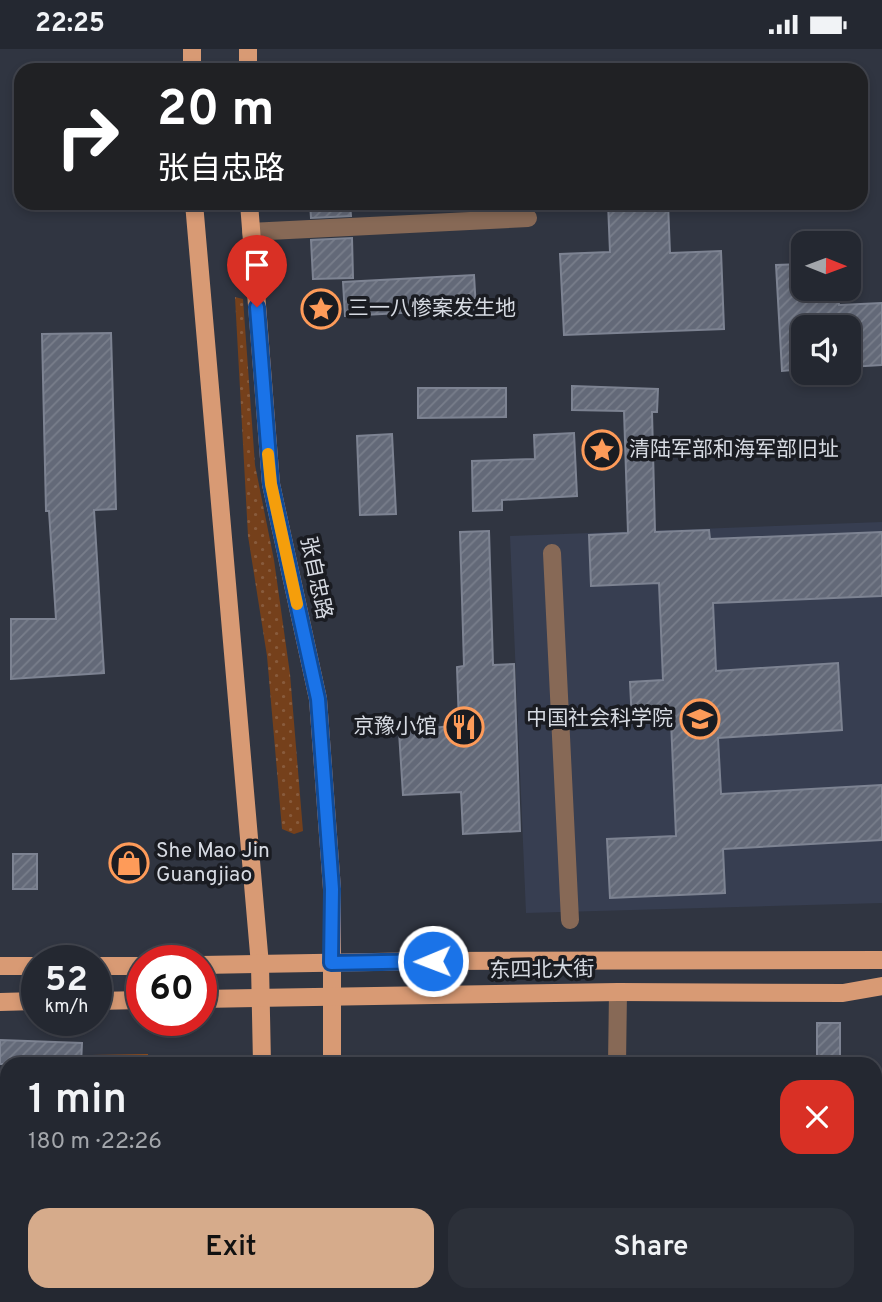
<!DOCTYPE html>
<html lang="en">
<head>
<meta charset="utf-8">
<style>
	:root { --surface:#242831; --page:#2c3039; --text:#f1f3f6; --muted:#a3a6ab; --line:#41444d; --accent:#d6ab8b }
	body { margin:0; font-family:Overpass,"Noto Sans SC",sans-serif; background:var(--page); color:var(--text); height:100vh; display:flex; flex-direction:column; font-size:26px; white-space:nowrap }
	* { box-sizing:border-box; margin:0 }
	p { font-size:23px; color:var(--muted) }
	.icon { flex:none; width:38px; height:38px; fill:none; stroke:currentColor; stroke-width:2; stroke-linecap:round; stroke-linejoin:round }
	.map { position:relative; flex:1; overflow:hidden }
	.sheet { position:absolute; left:0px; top:1008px; width:882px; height:245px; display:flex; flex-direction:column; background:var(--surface); border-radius:21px 21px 0 0; box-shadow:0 4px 10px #0003,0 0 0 2px var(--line) }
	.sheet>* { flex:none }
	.guide { position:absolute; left:14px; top:14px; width:854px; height:147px; border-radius:21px; box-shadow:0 4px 10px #0003,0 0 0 2px var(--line); background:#202124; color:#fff; overflow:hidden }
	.needle { width:46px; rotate:91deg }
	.fabs { position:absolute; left:791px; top:182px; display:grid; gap:14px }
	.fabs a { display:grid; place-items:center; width:70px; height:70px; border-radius:14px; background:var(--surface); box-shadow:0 4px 10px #0003,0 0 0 2px var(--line); font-size:35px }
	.speed { position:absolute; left:21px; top:896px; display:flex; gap:14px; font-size:35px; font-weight:700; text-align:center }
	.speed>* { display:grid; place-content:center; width:91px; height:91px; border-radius:50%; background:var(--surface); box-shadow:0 4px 10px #0003,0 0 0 2px var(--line); line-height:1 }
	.speed small { font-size:18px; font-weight:400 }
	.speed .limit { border:10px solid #d22; background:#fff; color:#111 }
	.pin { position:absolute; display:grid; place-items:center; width:60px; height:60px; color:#fff; margin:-72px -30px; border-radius:50% 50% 50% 0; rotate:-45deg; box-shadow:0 0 7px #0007 }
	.pin .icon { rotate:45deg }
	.me { position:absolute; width:77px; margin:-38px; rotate:269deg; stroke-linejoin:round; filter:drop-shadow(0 0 5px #0008) }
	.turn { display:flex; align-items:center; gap:24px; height:147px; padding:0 28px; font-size:32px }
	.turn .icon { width:91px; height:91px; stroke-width:2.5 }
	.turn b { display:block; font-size:49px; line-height:60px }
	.round { display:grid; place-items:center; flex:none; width:74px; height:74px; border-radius:21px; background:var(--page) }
	.overview { display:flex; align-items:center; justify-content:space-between; height:119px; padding:0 28px }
	h1 { font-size:42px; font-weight:600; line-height:52px }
	.button { display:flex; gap:14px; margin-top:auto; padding:14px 28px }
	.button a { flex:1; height:80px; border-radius:21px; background:var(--accent); color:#111; font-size:28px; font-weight:600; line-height:80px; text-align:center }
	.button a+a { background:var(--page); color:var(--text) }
	.status { display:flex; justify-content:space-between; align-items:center; height:49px; padding:0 35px; background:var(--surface); direction:ltr }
	.status svg { height:19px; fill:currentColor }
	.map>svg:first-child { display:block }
	.built { fill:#373e51 }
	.grass { fill:url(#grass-dots) }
	.forest { fill:url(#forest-crowns) }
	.garden { fill:#75401b }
	.building { fill:url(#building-hatch); stroke:#7d8392; stroke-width:2 }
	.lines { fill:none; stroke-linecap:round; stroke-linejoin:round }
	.minor { stroke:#876956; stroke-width:18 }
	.major { stroke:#d89a74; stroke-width:18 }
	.route-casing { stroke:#114b97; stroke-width:18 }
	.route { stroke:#1a73e8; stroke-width:12 }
	.slow { stroke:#f59e0b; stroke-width:12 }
	.labels { text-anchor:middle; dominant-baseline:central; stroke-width:7; stroke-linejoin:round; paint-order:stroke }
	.poi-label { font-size:21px; fill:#d6dae2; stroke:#1a1c22; text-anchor:start }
	.street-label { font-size:21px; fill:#d6dae2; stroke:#1a1c22 }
</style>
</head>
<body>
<div class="status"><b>22:25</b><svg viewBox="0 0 49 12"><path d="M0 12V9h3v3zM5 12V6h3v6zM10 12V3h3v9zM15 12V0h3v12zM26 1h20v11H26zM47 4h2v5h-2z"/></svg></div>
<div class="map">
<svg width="882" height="1253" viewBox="0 0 882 1253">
	<defs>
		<pattern id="grass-dots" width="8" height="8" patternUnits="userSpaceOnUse" patternTransform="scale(1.75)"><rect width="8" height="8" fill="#75401b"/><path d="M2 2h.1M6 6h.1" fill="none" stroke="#885b3c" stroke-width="1.8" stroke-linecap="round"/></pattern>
		<pattern id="forest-crowns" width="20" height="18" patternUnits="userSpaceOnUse" patternTransform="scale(1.75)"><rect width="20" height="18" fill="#8e4d1d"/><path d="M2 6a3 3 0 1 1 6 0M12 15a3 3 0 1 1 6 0" fill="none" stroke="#9d663e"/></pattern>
		<pattern id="building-hatch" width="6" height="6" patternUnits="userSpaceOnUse" patternTransform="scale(1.75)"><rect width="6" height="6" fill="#636978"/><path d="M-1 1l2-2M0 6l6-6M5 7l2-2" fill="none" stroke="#797e8b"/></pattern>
	</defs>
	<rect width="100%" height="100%" fill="#303541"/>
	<!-- built -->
	<g class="built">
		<path d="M 882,473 L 882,854 L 526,864 L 510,487 Z"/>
		<path d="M 0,1178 L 7,1179 L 7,1246 L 194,1246 L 195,1253 L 0,1253 Z"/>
	</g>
	<!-- grass -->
	<path class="grass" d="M 235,248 L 243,250 L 255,416 L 274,511 L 290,625 L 303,782 L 294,785 L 282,780 L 267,607 L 248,487 Z"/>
	<!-- forest -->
	<path class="forest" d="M 148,1005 L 148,1015 L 92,1015 L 92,1006 Z"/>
	<!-- garden -->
	<path class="garden" d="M 0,1196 L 7,1197 L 7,1246 L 132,1246 L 132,1253 L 0,1253 Z"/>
	<!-- building -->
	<g class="building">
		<path d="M 310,154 L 350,154 L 351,167 L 311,169 Z"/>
		<path d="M 608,154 L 668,154 L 670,204 L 721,202 L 724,280 L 564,286 L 560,205 L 610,203 Z"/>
		<path d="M 352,189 L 353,229 L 313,230 L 311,191 Z"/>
		<path d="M 803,215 L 803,240 L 838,240 L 839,256 L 882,254 L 882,316 L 849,318 L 849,278 L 803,278 L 803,320 L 782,322 L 776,216 Z"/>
		<path d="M 474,226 L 476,260 L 345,267 L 343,233 Z"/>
		<path d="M 111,284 L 116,460 L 94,461 L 104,624 L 11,630 L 11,570 L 56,570 L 49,462 L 46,462 L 42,285 Z"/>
		<path d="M 572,337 L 658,340 L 657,363 L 652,363 L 655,483 L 709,481 L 710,490 L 882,483 L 882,547 L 713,554 L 716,622 L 838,614 L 842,681 L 718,689 L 721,745 L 882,736 L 882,791 L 723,800 L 725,844 L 610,849 L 607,790 L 676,787 L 671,672 L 632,673 L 630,633 L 663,631 L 659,534 L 591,537 L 589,486 L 628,484 L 624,362 L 572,361 Z"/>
		<path d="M 418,339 L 506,339 L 506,368 L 418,369 Z"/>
		<path d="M 574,384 L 577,447 L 502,451 L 502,461 L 473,462 L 472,412 L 535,410 L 534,386 Z"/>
		<path d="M 392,385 L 396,465 L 360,466 L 357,387 Z"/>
		<path d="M 489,482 L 493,616 L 514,615 L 520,782 L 463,785 L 461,743 L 403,746 L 399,683 L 459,676 L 457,618 L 464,617 L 460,483 Z"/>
		<rect x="13" y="805" width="24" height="35"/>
		<rect x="817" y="974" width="23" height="41"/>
		<path d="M 0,991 L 82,994 L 81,1015 L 0,1015 Z"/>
	</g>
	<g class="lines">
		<!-- minor -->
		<g class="minor">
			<path d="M 251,183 L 528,169"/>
			<path d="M 552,504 L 570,871"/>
			<path d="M 617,1015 L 618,943"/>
			<path d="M 617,1253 L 617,1246"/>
		</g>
		<!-- major -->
		<g class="major">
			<path d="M 192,21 L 192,0"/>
			<path d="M 248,21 L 248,0"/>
			<path d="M 194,154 L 260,916 L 262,1015"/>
			<path d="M 249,154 L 271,435 L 318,650 L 332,840 L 332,1015"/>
			<path d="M 201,916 L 433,912 L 882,911"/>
			<path d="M 0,917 L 37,917"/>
			<path d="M 96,917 L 142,917"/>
			<path d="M 201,950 L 618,943 L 843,944 L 882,937"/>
			<path d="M 96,952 L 142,951"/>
			<path d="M 0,953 L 37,952"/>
			<path d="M 269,1246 L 269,1253"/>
			<path d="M 333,1246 L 333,1253"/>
		</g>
	</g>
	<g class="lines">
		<!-- route casing -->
		<g class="route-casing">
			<path id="route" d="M 257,258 L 271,435 L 318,650 L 332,840 L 331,914 L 433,912"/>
		</g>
		<!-- route -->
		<use href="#route" class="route"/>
		<!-- slow -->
		<path class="slow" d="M 268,405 L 271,435 L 297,555"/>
	</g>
	<!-- icons -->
	<defs>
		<g id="sight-ring" transform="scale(2.0125)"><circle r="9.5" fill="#1a1c22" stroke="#fe9b59" stroke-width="1.5"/><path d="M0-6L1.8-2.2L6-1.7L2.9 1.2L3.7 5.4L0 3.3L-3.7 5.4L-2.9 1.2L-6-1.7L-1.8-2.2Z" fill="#fe9b59"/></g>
		<g id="university-ring" transform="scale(2.0125)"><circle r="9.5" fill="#1a1c22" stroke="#fe9b59" stroke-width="1.5"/><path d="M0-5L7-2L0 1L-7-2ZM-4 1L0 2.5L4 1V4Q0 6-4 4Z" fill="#fe9b59"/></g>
		<g id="restaurant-ring" transform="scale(2.0125)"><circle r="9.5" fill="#1a1c22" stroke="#fe9b59" stroke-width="1.5"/><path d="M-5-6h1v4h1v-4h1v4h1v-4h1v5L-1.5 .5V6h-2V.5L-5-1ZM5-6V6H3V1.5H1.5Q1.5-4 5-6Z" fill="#fe9b59"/></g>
		<g id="shop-ring" transform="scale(2.0125)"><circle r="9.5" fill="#1a1c22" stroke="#fe9b59" stroke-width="1.5"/><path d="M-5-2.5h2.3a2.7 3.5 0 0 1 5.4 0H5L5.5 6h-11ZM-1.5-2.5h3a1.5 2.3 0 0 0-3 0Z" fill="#fe9b59"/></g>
	</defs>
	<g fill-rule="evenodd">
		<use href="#sight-ring" x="321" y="260"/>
		<use href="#sight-ring" x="602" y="401"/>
		<use href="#university-ring" x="700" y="670"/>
		<use href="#restaurant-ring" x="464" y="678"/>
		<use href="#shop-ring" x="129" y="814"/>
	</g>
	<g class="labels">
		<!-- poi labels -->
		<g class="poi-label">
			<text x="348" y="260">三一八惨案发生地</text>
			<text x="629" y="401">清陆军部和海军部旧址</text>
			<text x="673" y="670" text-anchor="end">中国社会科学院</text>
			<text x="437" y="678" text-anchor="end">京豫小馆</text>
			<text x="156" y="802">She Mao Jin<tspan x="156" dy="24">Guangjiao</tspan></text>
		</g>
		<!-- street labels -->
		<g class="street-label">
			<text transform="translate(315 529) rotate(78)">张自忠路</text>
			<text transform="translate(542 922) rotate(-1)">东四北大街</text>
		</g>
	</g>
</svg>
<div class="fabs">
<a><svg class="needle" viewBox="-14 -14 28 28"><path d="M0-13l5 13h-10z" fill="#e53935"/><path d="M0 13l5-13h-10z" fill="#a3a6ab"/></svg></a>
<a><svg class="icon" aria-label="sound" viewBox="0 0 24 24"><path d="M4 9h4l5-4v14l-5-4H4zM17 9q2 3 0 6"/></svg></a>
</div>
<div class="speed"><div>52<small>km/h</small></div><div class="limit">60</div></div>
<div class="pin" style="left:257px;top:258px;background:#d93025"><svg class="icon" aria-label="arrive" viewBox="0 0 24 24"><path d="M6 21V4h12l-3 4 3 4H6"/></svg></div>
<svg class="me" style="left:433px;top:912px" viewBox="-20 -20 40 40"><circle r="17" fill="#1a73e8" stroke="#fff" stroke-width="3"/><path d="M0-11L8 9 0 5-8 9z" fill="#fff"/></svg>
<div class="guide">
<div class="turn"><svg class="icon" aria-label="right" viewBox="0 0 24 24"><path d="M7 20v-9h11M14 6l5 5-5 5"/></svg><div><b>20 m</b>张自忠路</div></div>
</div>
<section class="sheet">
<div class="overview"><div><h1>1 min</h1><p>180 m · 22:26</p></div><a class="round" style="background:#d93025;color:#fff"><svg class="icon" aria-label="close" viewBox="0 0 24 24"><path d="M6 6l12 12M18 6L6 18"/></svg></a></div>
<div class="button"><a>Exit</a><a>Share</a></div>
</section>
</div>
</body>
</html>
